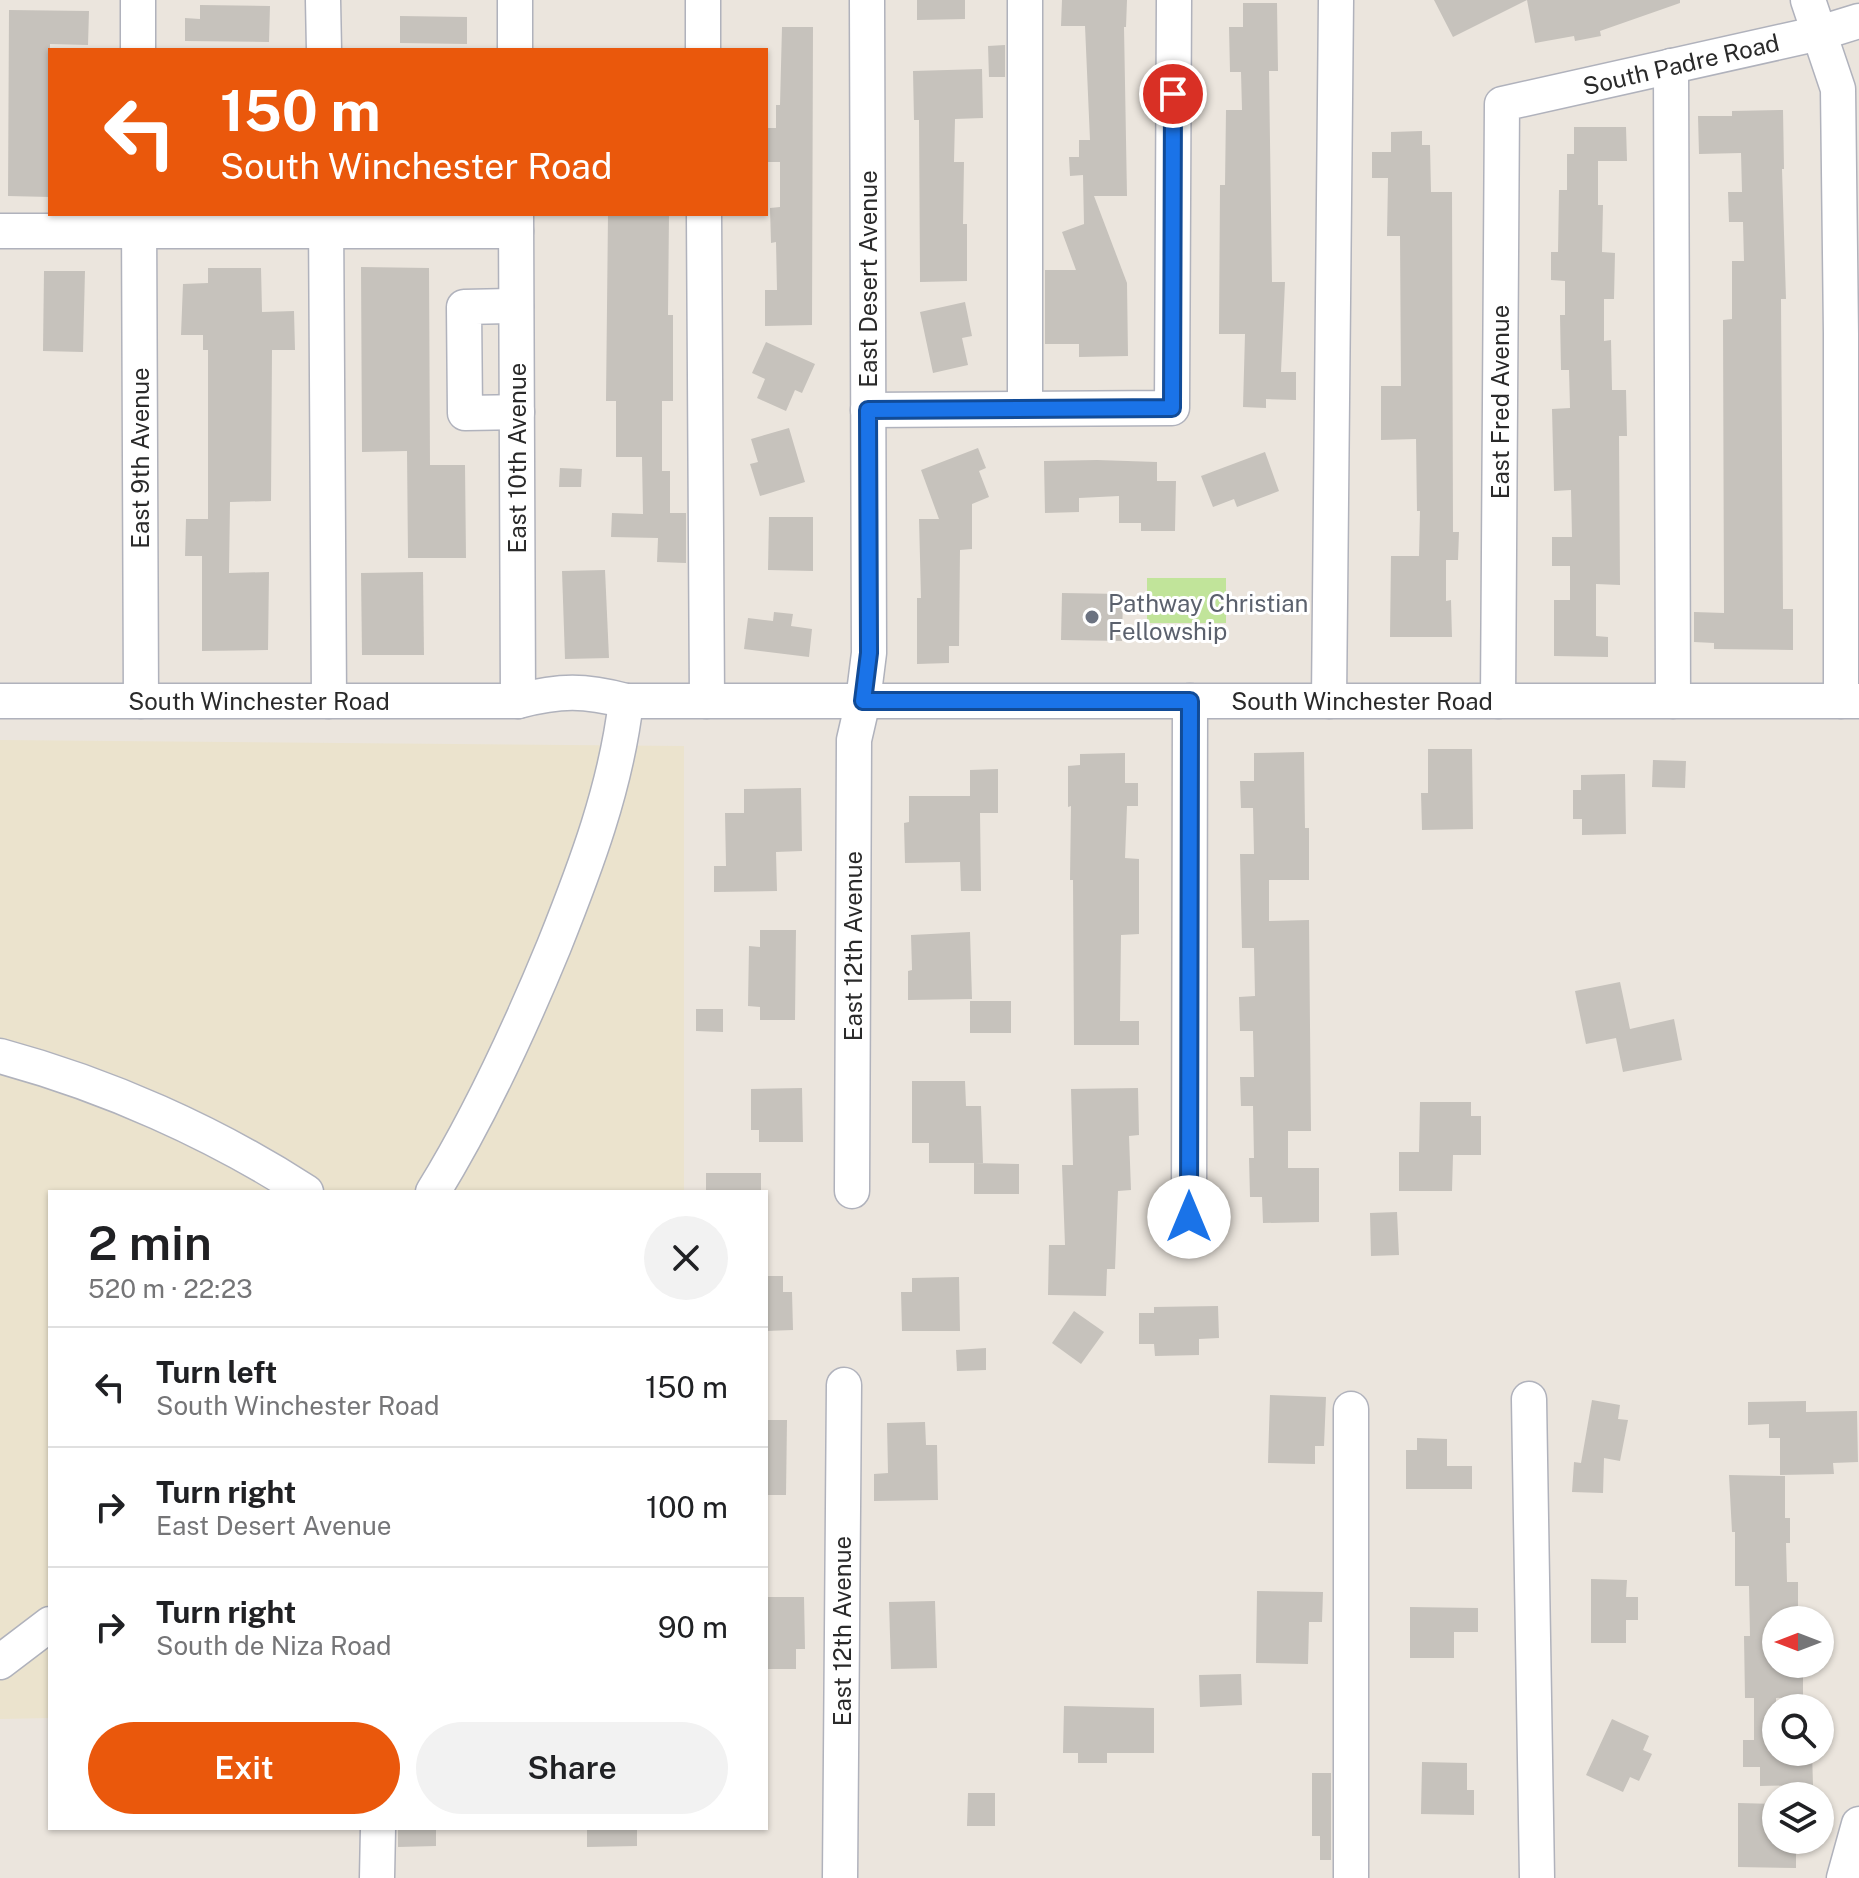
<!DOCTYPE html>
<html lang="en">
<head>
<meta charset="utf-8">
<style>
	:root { --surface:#fff; --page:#f2f2f2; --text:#202124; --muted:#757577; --line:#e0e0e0; --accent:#ea580c }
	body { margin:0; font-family:"Public Sans",sans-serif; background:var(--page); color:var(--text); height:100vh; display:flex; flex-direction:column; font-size:30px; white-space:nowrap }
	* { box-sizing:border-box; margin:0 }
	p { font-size:26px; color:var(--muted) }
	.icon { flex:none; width:44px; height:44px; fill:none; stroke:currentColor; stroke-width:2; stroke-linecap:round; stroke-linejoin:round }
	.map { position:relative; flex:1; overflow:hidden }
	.sheet { position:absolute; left:48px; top:1190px; width:720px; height:640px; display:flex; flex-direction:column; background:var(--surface); border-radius:0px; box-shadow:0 2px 6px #0004 }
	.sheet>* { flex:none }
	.guide { position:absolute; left:48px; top:48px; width:720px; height:168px; border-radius:0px; box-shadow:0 2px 6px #0004; background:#ea580c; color:#fff; overflow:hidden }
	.needle { width:52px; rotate:270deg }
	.tools { position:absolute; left:1762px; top:1606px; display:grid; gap:16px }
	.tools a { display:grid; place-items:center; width:72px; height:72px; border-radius:50%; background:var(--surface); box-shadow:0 2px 6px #0004; font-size:40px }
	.pin { position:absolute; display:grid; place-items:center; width:68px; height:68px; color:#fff; margin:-34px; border:4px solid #fff; border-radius:50%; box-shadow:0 2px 8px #0007 }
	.me { position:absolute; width:88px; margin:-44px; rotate:0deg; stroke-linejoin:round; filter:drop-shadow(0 0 6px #0008) }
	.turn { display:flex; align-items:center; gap:28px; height:168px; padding:0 40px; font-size:36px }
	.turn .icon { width:104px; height:104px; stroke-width:2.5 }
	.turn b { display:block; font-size:56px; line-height:68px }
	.round { display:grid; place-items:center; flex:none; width:84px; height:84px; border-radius:42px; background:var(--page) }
	.summary { display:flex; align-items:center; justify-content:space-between; height:136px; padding:0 40px }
	h1 { font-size:48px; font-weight:600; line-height:60px }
	.primary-button { display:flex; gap:16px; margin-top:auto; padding:16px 40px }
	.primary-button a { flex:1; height:92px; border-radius:48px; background:var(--accent); color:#fff; font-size:32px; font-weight:600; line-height:92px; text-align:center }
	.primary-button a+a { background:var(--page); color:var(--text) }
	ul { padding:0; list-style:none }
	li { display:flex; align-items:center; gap:24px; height:120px; padding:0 40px; border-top:2px solid var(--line) }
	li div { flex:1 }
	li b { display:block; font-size:30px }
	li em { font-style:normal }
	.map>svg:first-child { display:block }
	.education { fill:#ebe3cd }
	.pitch { fill:#c1e49a }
	.building { fill:#c6c2bc }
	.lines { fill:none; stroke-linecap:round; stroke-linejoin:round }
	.minor-casing { stroke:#b0b2bc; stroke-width:37 }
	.minor { stroke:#fff; stroke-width:34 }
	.route-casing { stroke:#114b97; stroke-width:20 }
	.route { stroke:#1a73e8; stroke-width:14 }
	.worship-dot { fill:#6b7280; stroke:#fff; stroke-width:3 }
	.labels { text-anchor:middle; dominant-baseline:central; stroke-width:6; stroke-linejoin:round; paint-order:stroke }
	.street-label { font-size:24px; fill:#2a2a2a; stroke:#fff }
	.worship-label { font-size:24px; fill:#5b616d; stroke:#fff; text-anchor:start }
</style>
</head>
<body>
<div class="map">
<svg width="1859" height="1878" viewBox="0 0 1859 1878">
	<rect width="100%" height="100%" fill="#ebe5dd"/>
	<!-- education -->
	<path class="education" d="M 0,740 L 684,746 L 684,1192 L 50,1192 L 50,1718 L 0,1719 Z"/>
	<!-- pitch -->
	<rect class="pitch" x="1147" y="578" width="79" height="45"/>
	<!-- building -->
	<g class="building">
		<path d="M 917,0 L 965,0 L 965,19 L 917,20 Z"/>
		<path d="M 1062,0 L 1127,0 L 1126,27 L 1124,27 L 1127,196 L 1094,196 L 1127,283 L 1128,356 L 1079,357 L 1079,344 L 1045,344 L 1045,270 L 1076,270 L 1062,232 L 1084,224 L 1083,175 L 1070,176 L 1069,157 L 1079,157 L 1079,140 L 1090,140 L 1085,26 L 1061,26 Z"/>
		<path d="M 1434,0 L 1680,0 L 1680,3 L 1600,31 L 1601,36 L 1575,41 L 1574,36 L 1535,43 L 1527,0 L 1453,37 Z"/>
		<path d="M 1243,3 L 1277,3 L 1278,71 L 1269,71 L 1272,282 L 1285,282 L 1281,372 L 1296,372 L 1296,400 L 1266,399 L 1266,408 L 1243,407 L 1245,334 L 1219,334 L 1220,185 L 1225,185 L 1226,110 L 1242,110 L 1241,72 L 1230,72 L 1229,27 L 1243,27 Z"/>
		<path d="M 200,5 L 270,6 L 269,42 L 185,41 L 185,18 L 200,19 Z"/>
		<path d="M 9,10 L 89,11 L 88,45 L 50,44 L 50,197 L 8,196 Z"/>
		<path d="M 400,16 L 467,17 L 467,44 L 400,43 Z"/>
		<path d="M 782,27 L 813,27 L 812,325 L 765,326 L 765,290 L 777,290 L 776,242 L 771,243 L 770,208 L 780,207 L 780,162 L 766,162 L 766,128 L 776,128 L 776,105 L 780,105 Z"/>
		<path d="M 1005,45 L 1005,77 L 989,77 L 988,46 Z"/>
		<path d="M 982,69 L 983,118 L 955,119 L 954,162 L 964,162 L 963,224 L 967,224 L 967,281 L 920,282 L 919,120 L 914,120 L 913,71 Z"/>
		<path d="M 1783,110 L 1784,169 L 1782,169 L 1786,299 L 1781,299 L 1783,609 L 1793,609 L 1793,650 L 1714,649 L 1714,643 L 1694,642 L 1694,612 L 1724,613 L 1723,320 L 1732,319 L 1732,261 L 1744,261 L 1743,222 L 1729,222 L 1728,192 L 1742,192 L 1741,153 L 1699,154 L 1698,116 L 1732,116 L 1732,111 Z"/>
		<path d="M 1574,127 L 1626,127 L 1627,161 L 1598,161 L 1598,205 L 1603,205 L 1602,252 L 1615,253 L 1614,299 L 1604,299 L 1604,341 L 1611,340 L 1612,390 L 1626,390 L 1627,436 L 1619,436 L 1620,585 L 1596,584 L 1596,636 L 1608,637 L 1608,657 L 1554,656 L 1554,600 L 1570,600 L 1570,566 L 1552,566 L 1552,537 L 1572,537 L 1571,490 L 1554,491 L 1552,409 L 1570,408 L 1569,370 L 1561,370 L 1560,315 L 1565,315 L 1565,281 L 1551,280 L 1551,252 L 1558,252 L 1559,190 L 1567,190 L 1567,154 L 1574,154 Z"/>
		<path d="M 1422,131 L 1422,145 L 1430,145 L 1431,192 L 1452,192 L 1453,532 L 1459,532 L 1458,560 L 1446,560 L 1446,601 L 1451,600 L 1452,637 L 1390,637 L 1391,556 L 1419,556 L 1420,511 L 1417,511 L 1416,439 L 1381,440 L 1381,386 L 1401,386 L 1400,236 L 1387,236 L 1388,178 L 1372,178 L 1372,152 L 1391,152 L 1391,132 Z"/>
		<path d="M 608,214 L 669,214 L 668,315 L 673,315 L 673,401 L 662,401 L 662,471 L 670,471 L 670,513 L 686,513 L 686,563 L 657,562 L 658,538 L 611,537 L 612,513 L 643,514 L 642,457 L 616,457 L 616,401 L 606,401 Z"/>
		<path d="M 361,267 L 429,268 L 430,465 L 465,465 L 466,558 L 408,558 L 407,451 L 362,452 Z"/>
		<path d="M 208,268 L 261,268 L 262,312 L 294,311 L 295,350 L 272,350 L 271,501 L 230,502 L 229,573 L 269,572 L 268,650 L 202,651 L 202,556 L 185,556 L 186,519 L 208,519 L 208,350 L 203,350 L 203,335 L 181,335 L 183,284 L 208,283 Z"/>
		<path d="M 44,271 L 85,271 L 83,352 L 43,351 Z"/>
		<path d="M 965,302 L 972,336 L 962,338 L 968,365 L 933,373 L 920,312 Z"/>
		<path d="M 766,342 L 815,364 L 802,393 L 795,390 L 786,411 L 757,398 L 765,379 L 752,373 Z"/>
		<path d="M 789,428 L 805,482 L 760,496 L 750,464 L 758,462 L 751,439 Z"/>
		<path d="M 978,448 L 986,468 L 979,471 L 989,497 L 972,504 L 972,549 L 960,550 L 959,646 L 949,646 L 949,663 L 917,664 L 917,598 L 921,598 L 919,519 L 939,519 L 921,470 Z"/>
		<path d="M 1265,452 L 1279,491 L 1237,507 L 1234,499 L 1213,507 L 1201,476 Z"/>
		<path d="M 1097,460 L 1157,462 L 1157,481 L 1176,481 L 1175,531 L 1141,531 L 1141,523 L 1119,523 L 1119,496 L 1079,498 L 1079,512 L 1045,513 L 1044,461 Z"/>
		<path d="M 560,468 L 582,469 L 581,487 L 559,487 Z"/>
		<path d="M 769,517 L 813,517 L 813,571 L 768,570 Z"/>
		<path d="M 605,570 L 609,658 L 565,659 L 562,571 Z"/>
		<path d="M 423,572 L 424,655 L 362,655 L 361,573 Z"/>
		<path d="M 1062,593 L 1123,594 L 1122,641 L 1061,640 Z"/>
		<path d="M 774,612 L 793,614 L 791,626 L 812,629 L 809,657 L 744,649 L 748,618 L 773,621 Z"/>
		<path d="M 1428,749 L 1472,749 L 1473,829 L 1422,830 L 1421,793 L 1428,793 Z"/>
		<path d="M 1304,752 L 1305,828 L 1309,828 L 1309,880 L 1269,880 L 1269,921 L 1309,920 L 1311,1131 L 1288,1131 L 1288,1168 L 1319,1168 L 1319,1222 L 1263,1223 L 1262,1197 L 1250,1197 L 1249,1158 L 1254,1158 L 1253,1106 L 1241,1106 L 1240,1077 L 1254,1077 L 1253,1031 L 1240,1031 L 1239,997 L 1255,996 L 1254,948 L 1242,948 L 1240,854 L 1254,854 L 1253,808 L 1241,808 L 1240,781 L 1254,781 L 1254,753 Z"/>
		<path d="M 1125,753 L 1125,783 L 1138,783 L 1138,806 L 1127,806 L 1125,858 L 1139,859 L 1139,934 L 1121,935 L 1120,1021 L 1139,1021 L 1139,1045 L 1074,1045 L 1073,880 L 1070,880 L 1071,806 L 1068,807 L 1068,766 L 1080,765 L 1080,754 Z"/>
		<path d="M 1653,760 L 1686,761 L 1685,788 L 1652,787 Z"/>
		<path d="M 998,769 L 998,813 L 980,813 L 981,891 L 961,891 L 960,862 L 905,863 L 904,823 L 909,822 L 909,796 L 970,796 L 970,770 Z"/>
		<path d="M 1625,774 L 1626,834 L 1582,835 L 1582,819 L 1573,819 L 1573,790 L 1581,790 L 1581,775 Z"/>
		<path d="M 801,788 L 802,851 L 776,852 L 777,891 L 714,892 L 714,866 L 726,866 L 725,813 L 744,813 L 744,789 Z"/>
		<path d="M 760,930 L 796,930 L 795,1020 L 760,1020 L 760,1007 L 748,1006 L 749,946 L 760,947 Z"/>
		<path d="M 970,932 L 972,999 L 908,1000 L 908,971 L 912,970 L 911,935 Z"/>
		<path d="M 1620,982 L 1630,1029 L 1674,1019 L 1682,1060 L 1623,1072 L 1616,1038 L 1586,1044 L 1575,991 Z"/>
		<rect x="970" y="1001" width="41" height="32"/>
		<path d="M 696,1009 L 723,1009 L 723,1032 L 696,1031 Z"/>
		<path d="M 912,1081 L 965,1081 L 966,1106 L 981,1106 L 983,1163 L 929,1163 L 929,1143 L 912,1143 Z"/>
		<path d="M 802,1088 L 803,1142 L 759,1142 L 759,1130 L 751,1130 L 751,1089 Z"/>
		<path d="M 1138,1088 L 1139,1135 L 1129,1136 L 1131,1190 L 1118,1191 L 1115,1269 L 1107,1269 L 1106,1296 L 1048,1295 L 1049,1245 L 1065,1245 L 1062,1165 L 1073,1165 L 1071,1089 Z"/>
		<path d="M 1420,1102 L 1471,1102 L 1471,1116 L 1481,1116 L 1481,1155 L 1453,1155 L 1452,1191 L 1399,1191 L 1399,1152 L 1419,1152 Z"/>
		<path d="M 974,1163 L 1019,1164 L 1019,1194 L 974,1194 Z"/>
		<rect x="706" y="1173" width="55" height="19"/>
		<path d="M 1397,1212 L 1399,1255 L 1371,1256 L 1370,1213 Z"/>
		<path d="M 766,1276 L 783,1276 L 783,1292 L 792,1292 L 793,1330 L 766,1331 Z"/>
		<path d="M 959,1277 L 960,1331 L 902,1331 L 901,1292 L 912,1292 L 912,1278 Z"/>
		<path d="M 1218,1306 L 1219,1338 L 1199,1339 L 1199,1355 L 1155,1356 L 1154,1344 L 1139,1344 L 1139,1313 L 1154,1313 L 1154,1307 Z"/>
		<path d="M 1074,1311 L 1104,1332 L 1081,1364 L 1052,1343 Z"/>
		<path d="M 986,1348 L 986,1370 L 957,1371 L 956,1350 Z"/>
		<path d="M 1270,1395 L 1326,1397 L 1324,1446 L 1315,1446 L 1315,1464 L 1268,1463 Z"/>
		<path d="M 1592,1400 L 1620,1405 L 1618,1419 L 1628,1420 L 1620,1461 L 1604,1458 L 1603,1493 L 1572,1492 L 1574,1462 L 1581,1463 Z"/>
		<path d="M 1806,1401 L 1806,1412 L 1857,1411 L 1858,1462 L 1833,1463 L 1834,1474 L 1780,1475 L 1780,1438 L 1769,1438 L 1769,1424 L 1748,1425 L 1748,1402 Z"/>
		<path d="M 766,1420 L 787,1420 L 786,1495 L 766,1495 Z"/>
		<path d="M 925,1422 L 926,1445 L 937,1445 L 938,1500 L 874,1501 L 874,1474 L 888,1473 L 887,1423 Z"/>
		<path d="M 1417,1438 L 1447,1439 L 1447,1466 L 1472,1466 L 1472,1489 L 1406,1489 L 1406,1450 L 1417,1450 Z"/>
		<path d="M 1729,1475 L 1785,1476 L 1785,1518 L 1790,1518 L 1790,1543 L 1786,1543 L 1787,1582 L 1798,1582 L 1798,1613 L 1787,1614 L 1787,1620 L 1776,1620 L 1776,1664 L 1803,1664 L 1803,1697 L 1776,1698 L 1776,1752 L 1812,1752 L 1813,1785 L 1760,1786 L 1760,1767 L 1743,1767 L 1743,1740 L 1754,1740 L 1754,1698 L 1745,1698 L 1744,1636 L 1750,1636 L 1749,1586 L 1735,1586 L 1735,1532 L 1732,1532 Z"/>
		<path d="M 1591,1579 L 1627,1580 L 1626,1597 L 1638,1597 L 1638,1620 L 1626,1620 L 1626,1643 L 1591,1643 Z"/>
		<path d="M 1257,1591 L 1323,1592 L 1322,1622 L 1309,1622 L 1308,1664 L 1256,1663 Z"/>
		<path d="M 766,1597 L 804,1597 L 805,1649 L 796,1649 L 796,1669 L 766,1669 Z"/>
		<path d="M 935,1601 L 937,1668 L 891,1669 L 889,1602 Z"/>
		<path d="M 1410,1607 L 1478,1608 L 1478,1632 L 1454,1632 L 1454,1658 L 1410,1658 Z"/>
		<path d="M 1241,1674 L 1242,1705 L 1200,1707 L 1199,1675 Z"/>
		<path d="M 1064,1706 L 1154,1708 L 1154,1753 L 1107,1753 L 1107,1763 L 1078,1763 L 1078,1753 L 1063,1753 Z"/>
		<path d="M 1612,1719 L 1649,1736 L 1643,1750 L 1652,1754 L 1639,1781 L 1630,1777 L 1623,1792 L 1586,1775 Z"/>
		<path d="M 1422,1762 L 1467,1763 L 1467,1790 L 1474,1790 L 1474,1815 L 1421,1814 Z"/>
		<path d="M 1312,1773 L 1331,1773 L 1331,1860 L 1320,1860 L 1320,1836 L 1312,1836 Z"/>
		<path d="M 968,1793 L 995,1793 L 995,1826 L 967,1826 Z"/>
		<path d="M 1738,1803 L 1776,1804 L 1776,1840 L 1796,1840 L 1796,1868 L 1738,1867 Z"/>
		<path d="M 398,1828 L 436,1828 L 436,1846 L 398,1847 Z"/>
		<path d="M 587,1828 L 637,1828 L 637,1846 L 587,1847 Z"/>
	</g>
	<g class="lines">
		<!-- minor casing -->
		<g class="minor-casing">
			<g id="minor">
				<path d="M 138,0 L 138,50"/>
				<path d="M 323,0 L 324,50"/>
				<path d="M 515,0 L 515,50"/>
				<path d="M 703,0 L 703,50"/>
				<path d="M 1808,0 L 1838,89 L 1841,334 L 1841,701"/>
				<path d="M 1671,66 L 1673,701"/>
				<path d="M 139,214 L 141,701"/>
				<path d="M 326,214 L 329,701"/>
				<path d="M 516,214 L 518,701"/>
				<path d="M 704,214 L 707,701"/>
				<path d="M 0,231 L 516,231"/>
				<path d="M 516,306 L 464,307 L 465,413 L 517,412"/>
				<path d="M 1025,407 L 1025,0"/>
				<path d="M 868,410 L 1172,408 L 1174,0"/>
				<path d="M 0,701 L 518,701 C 560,690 585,690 626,701 L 1859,701"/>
				<path d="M 1329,701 L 1336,0"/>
				<path d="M 1498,701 L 1502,104 L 1820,33 L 1859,21"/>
				<path d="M 0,1056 C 107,1085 213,1132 306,1192"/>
				<path d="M 852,1191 L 854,740 L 863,701 L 869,653 L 867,0"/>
				<path d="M 433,1192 C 481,1114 519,1031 554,946 C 586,866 616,787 626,701"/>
				<path d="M 1189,1217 L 1190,701"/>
				<path d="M 1529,1399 L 1537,1878"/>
				<path d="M 1351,1409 L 1351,1878"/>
				<path d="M 0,1662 L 50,1624"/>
				<path d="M 377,1878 L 378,1828"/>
				<path d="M 840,1878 L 844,1385"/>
				<path d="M 1844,1878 L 1859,1824"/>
			</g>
		</g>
		<!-- minor -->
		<use href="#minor" class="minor"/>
	</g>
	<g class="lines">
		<!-- route casing -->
		<g class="route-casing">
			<path id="route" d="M 1173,94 L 1172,408 L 868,410 L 869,653 L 863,701 L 1190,701 L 1189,1217"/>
		</g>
		<!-- route -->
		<use href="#route" class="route"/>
	</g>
	<!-- markers -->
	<circle class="worship-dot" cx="1092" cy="617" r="8"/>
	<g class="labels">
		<!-- street labels -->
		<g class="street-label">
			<text transform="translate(1681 64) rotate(-13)">South Padre Road</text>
			<text transform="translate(868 279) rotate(-90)">East Desert Avenue</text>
			<text transform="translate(1500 402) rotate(-90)">East Fred Avenue</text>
			<text transform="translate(140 458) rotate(-90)">East 9th Avenue</text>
			<text transform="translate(517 458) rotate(-90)">East 10th Avenue</text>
			<text x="259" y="701">South Winchester Road</text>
			<text x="1362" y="701">South Winchester Road</text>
			<text transform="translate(853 946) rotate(-90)">East 12th Avenue</text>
			<text transform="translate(842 1631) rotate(-90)">East 12th Avenue</text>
		</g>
		<!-- worship labels -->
		<g class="worship-label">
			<text x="1108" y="603">Pathway Christian<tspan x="1108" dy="28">Fellowship</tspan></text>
		</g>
	</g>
</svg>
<div class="tools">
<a><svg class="needle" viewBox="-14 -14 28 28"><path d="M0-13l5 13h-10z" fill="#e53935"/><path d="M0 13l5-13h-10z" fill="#757577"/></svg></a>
<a><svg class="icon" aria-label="search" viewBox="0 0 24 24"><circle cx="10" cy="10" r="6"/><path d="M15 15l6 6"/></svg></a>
<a><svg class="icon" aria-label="layers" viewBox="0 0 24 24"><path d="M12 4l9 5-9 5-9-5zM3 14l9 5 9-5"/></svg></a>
</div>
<div class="pin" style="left:1173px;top:94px;background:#d93025"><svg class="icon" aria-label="arrive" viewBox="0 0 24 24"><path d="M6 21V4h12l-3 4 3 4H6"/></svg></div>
<svg class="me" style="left:1189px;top:1217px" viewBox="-20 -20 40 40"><circle r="19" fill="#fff"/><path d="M0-13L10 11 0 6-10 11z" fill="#1a73e8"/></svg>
<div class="guide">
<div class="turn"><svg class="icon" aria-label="left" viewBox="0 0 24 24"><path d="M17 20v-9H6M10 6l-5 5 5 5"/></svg><div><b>150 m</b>South Winchester Road</div></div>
</div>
<section class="sheet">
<div class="summary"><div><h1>2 min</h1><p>520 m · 22:23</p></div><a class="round"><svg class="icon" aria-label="close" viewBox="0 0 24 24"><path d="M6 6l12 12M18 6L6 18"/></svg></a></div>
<ul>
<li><svg class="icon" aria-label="left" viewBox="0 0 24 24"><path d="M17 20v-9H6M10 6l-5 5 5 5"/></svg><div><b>Turn left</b><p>South Winchester Road</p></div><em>150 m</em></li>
<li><svg class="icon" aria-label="right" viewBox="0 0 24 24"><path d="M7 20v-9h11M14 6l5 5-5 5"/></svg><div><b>Turn right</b><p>East Desert Avenue</p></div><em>100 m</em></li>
<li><svg class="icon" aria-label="right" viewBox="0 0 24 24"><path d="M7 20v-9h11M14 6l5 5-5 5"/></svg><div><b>Turn right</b><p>South de Niza Road</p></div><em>90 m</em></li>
</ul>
<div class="primary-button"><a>Exit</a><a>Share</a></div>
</section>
</div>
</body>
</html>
